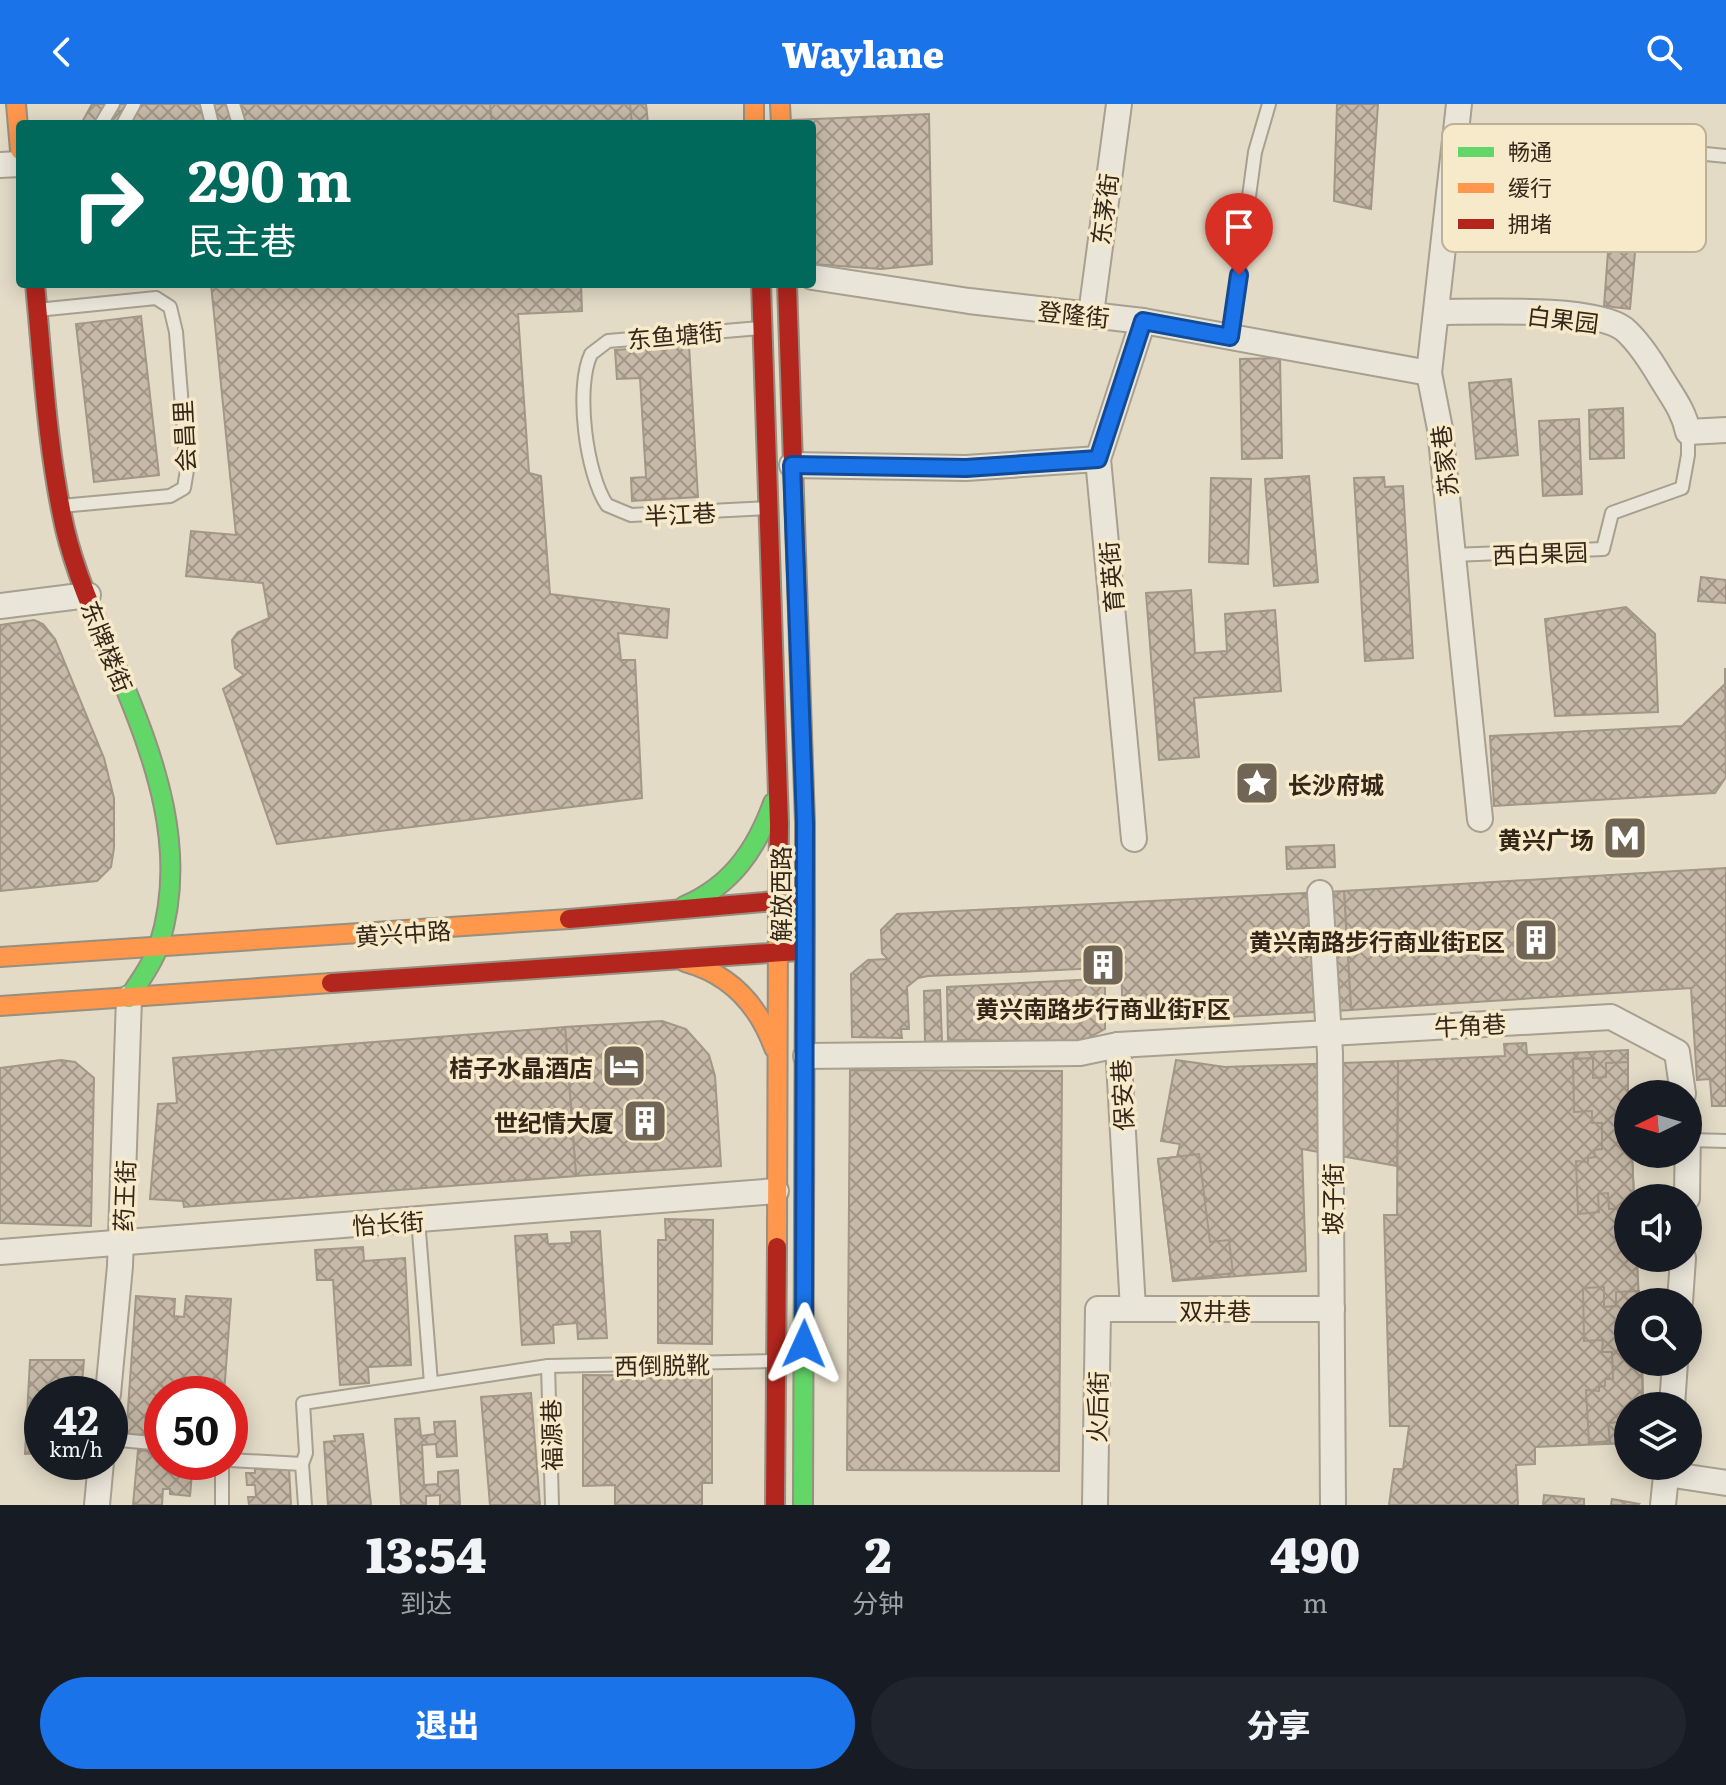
<!DOCTYPE html>
<html lang="zh">
<head>
<meta charset="utf-8">
<style>
	:root { --surface:#171b24; --page:#20242c; --text:#f1f3f6; --muted:#9ea1a6; --accent:#1a73e8 }
	body { margin:0; font-family:Literata,"Noto Sans SC",serif; background:var(--page); color:var(--text); height:100vh; display:flex; flex-direction:column; font-size:30px; white-space:nowrap }
	* { box-sizing:border-box; margin:0 }
	p { font-size:26px; color:var(--muted) }
	.icon { flex:none; width:44px; height:44px; fill:none; stroke:currentColor; stroke-width:2; stroke-linecap:round; stroke-linejoin:round }
	.map { position:relative; height:1401px; overflow:hidden }
	.sheet { display:flex; flex-direction:column; background:var(--surface); flex:1 }
	.sheet>* { flex:none }
	.guide { position:absolute; left:16px; top:16px; width:800px; height:168px; border-radius:8px; box-shadow:0 4px 20px #0003; background:#00695c; color:#fff; overflow:hidden }
	.needle { width:52px; rotate:265deg }
	.fabs { position:absolute; left:1614px; top:976px; display:grid; gap:16px }
	.fabs a { display:grid; place-items:center; width:88px; height:88px; border-radius:50%; background:var(--surface); box-shadow:0 4px 20px #0003; font-size:40px }
	.speed { position:absolute; left:24px; top:1272px; display:flex; gap:16px; font-size:40px; font-weight:700; text-align:center }
	.speed>* { display:grid; place-content:center; width:104px; height:104px; border-radius:50%; background:var(--surface); box-shadow:0 4px 20px #0003; line-height:1 }
	.speed small { font-size:20px; font-weight:400 }
	.speed .limit { border:12px solid #d22; background:#fff; color:#111 }
	.pin { position:absolute; display:grid; place-items:center; width:68px; height:68px; color:#fff; margin:-82px -34px; border-radius:50% 50% 50% 0; rotate:-45deg; box-shadow:0 0 8px #0007 }
	.pin .icon { rotate:45deg }
	.me { position:absolute; width:88px; margin:-44px; rotate:1deg; stroke-linejoin:round; filter:drop-shadow(0 0 6px #0008) }
	.turn { display:flex; align-items:center; gap:28px; height:168px; padding:0 40px; font-size:36px }
	.turn .icon { width:104px; height:104px; stroke-width:2.5 }
	.turn b { display:block; font-size:56px; line-height:68px }
	.eta { display:flex; justify-content:space-evenly; align-items:center; height:136px; text-align:center }
	.eta b { font-size:48px; font-weight:800; line-height:56px }
	.action { display:flex; gap:16px; margin-top:auto; padding:16px 40px }
	.action a { flex:1; height:92px; border-radius:48px; background:var(--accent); color:#fff; font-size:32px; font-weight:800; line-height:92px; text-align:center }
	.action a+a { background:var(--page); color:var(--text) }
	header { display:flex; justify-content:space-between; align-items:center; height:104px; padding:0 40px; background:var(--accent); color:#fff; font-size:36px; font-weight:800 }
	.map>svg:first-child { display:block }
	.building { fill:url(#building-cross-hatch); stroke:#a29686; stroke-width:2 }
	.lines { fill:none; stroke-linecap:round; stroke-linejoin:round }
	.lane-casing { stroke:#a79f90; stroke-width:16 }
	.street-casing { stroke:#a79f90; stroke-width:28 }
	.fast-casing { stroke:#978f80; stroke-width:22 }
	.slow-casing { stroke:#978f80; stroke-width:22 }
	.jam-casing { stroke:#978f80; stroke-width:22 }
	.lane { stroke:#eae5d9; stroke-width:12 }
	.street { stroke:#eae5d9; stroke-width:24 }
	.fast { stroke:#63d668; stroke-width:18 }
	.slow { stroke:#ff974d; stroke-width:18 }
	.jam { stroke:#b3261e; stroke-width:18 }
	.route-casing { stroke:#114b97; stroke-width:20 }
	.route { stroke:#1a73e8; stroke-width:14 }
	.labels { text-anchor:middle; dominant-baseline:central; stroke-width:7; stroke-linejoin:round; paint-order:stroke }
	.street-label { font-size:24px; fill:#34271a; stroke:#f6eaca }
	.poi-label { font-size:24px; font-weight:bold; fill:#34271a; stroke:#f6eaca; text-anchor:end }
	.key { fill:#f6eaca; stroke:#bcb095; stroke-width:2 }
	.key-label { font-size:22px; fill:#34271a }
</style>
</head>
<body>
<header><svg class="icon" aria-label="back" viewBox="0 0 24 24"><path d="M15 5l-7 7 7 7"/></svg>Waylane<svg class="icon" aria-label="search" viewBox="0 0 24 24"><circle cx="10" cy="10" r="6"/><path d="M15 15l6 6"/></svg></header>
<div class="map">
<svg width="1726" height="1401" viewBox="0 0 1726 1401">
	<defs>
		<pattern id="building-cross-hatch" width="8" height="8" patternUnits="userSpaceOnUse" patternTransform="scale(2)"><rect width="8" height="8" fill="#c6b9a7"/><path d="M0 0l8 8M0 8l8-8" fill="none" stroke="#a29687"/></pattern>
	</defs>
	<rect width="100%" height="100%" fill="#e3dbc6"/>
	<!-- building -->
	<g class="building">
		<path d="M 92,0 L 646,0 L 648,20 L 81,20 Z"/>
		<path d="M 490,0 L 630,0 L 632,20 L 492,20 Z"/>
		<path d="M 1337,0 L 1378,0 L 1371,105 L 1334,97 Z"/>
		<path d="M 929,10 L 932,160 L 881,165 L 812,160 L 812,20 L 793,20 L 793,16 Z"/>
		<path d="M 1609,134 L 1636,137 L 1630,205 L 1604,202 Z"/>
		<path d="M 211,180 L 581,180 L 582,207 L 518,210 L 529,369 L 541,372 L 550,490 L 669,505 L 667,534 L 618,529 L 621,556 L 635,556 L 642,694 L 277,740 L 223,585 L 244,571 L 235,564 L 232,536 L 238,528 L 269,514 L 263,479 L 186,472 L 191,427 L 236,431 Z"/>
		<path d="M 141,212 L 159,371 L 94,378 L 76,220 Z"/>
		<path d="M 689,241 L 698,393 L 632,397 L 631,374 L 646,373 L 640,274 L 617,275 L 615,246 Z"/>
		<path d="M 1280,254 L 1282,354 L 1242,355 L 1240,255 Z"/>
		<path d="M 1511,275 L 1518,351 L 1476,355 L 1469,279 Z"/>
		<path d="M 1623,304 L 1624,354 L 1590,355 L 1589,306 Z"/>
		<path d="M 1579,315 L 1582,390 L 1543,392 L 1539,317 Z"/>
		<path d="M 1309,372 L 1318,478 L 1274,482 L 1265,375 Z"/>
		<path d="M 1384,373 L 1385,383 L 1403,382 L 1413,554 L 1365,557 L 1354,374 Z"/>
		<path d="M 1211,374 L 1251,375 L 1248,460 L 1209,458 Z"/>
		<path d="M 1701,473 L 1726,476 L 1726,499 L 1698,497 Z"/>
		<path d="M 1191,486 L 1195,549 L 1227,547 L 1225,510 L 1275,506 L 1281,587 L 1194,594 L 1199,653 L 1159,656 L 1146,489 Z"/>
		<path d="M 1626,503 L 1655,530 L 1658,608 L 1555,612 L 1545,515 Z"/>
		<path d="M 34,516 L 43,520 L 55,535 L 104,654 L 114,694 L 114,744 L 111,763 L 97,777 L 0,787 L 0,521 Z"/>
		<path d="M 1725,564 L 1726,673 L 1715,689 L 1494,702 L 1490,632 L 1682,622 L 1725,580 Z"/>
		<path d="M 1334,741 L 1335,763 L 1287,765 L 1286,743 Z"/>
		<path d="M 1726,764 L 1726,1002 L 1712,1002 L 1710,975 L 1697,976 L 1691,884 L 1351,906 L 1344,787 Z"/>
		<path d="M 1344,787 L 1351,906 L 1172,916 L 1172,910 L 1123,912 L 1121,863 L 928,872 L 918,874 L 907,883 L 909,925 L 901,925 L 902,934 L 852,933 L 851,870 L 868,856 L 888,855 L 882,849 L 881,826 L 897,810 Z"/>
		<path d="M 1098,875 L 1105,884 L 1105,925 L 1081,938 L 948,936 L 947,883 Z"/>
		<path d="M 940,886 L 942,937 L 925,938 L 924,887 Z"/>
		<path d="M 662,917 L 686,925 L 709,951 L 715,972 L 721,1062 L 576,1072 L 565,923 Z"/>
		<path d="M 565,923 L 576,1072 L 184,1103 L 183,1097 L 150,1095 L 158,1000 L 177,999 L 173,954 Z"/>
		<path d="M 1526,939 L 1527,951 L 1628,946 L 1628,1050 L 1632,1050 L 1634,1094 L 1628,1094 L 1628,1154 L 1637,1154 L 1639,1198 L 1628,1198 L 1628,1258 L 1642,1258 L 1643,1302 L 1628,1302 L 1628,1339 L 1535,1343 L 1535,1360 L 1516,1361 L 1518,1401 L 1389,1401 L 1394,1365 L 1403,1365 L 1409,1322 L 1390,1322 L 1384,1111 L 1397,1111 L 1398,957 L 1505,952 L 1504,940 Z"/>
		<path d="M 1593,954 L 1593,974 L 1606,973 L 1606,959 L 1628,958 L 1628,1050 L 1632,1050 L 1634,1094 L 1628,1094 L 1628,1104 L 1609,1105 L 1608,1089 L 1598,1090 L 1599,1108 L 1578,1110 L 1576,1057 L 1588,1058 L 1588,1054 L 1595,1053 L 1594,1046 L 1602,1045 L 1602,1019 L 1592,1019 L 1592,1007 L 1574,1008 L 1573,955 Z"/>
		<path d="M 61,956 L 75,958 L 94,974 L 91,1122 L 0,1119 L 0,964 Z"/>
		<path d="M 1176,956 L 1225,963 L 1398,957 L 1397,1062 L 1302,1045 L 1306,1167 L 1173,1177 L 1158,1055 L 1177,1053 L 1180,1040 L 1161,1037 Z"/>
		<path d="M 850,966 L 1062,967 L 1059,1367 L 847,1366 Z"/>
		<path d="M 1199,1050 L 1210,1138 L 1229,1136 L 1233,1169 L 1173,1177 L 1158,1055 Z"/>
		<path d="M 665,1115 L 713,1116 L 712,1240 L 658,1239 L 658,1136 L 666,1136 Z"/>
		<path d="M 600,1127 L 607,1234 L 578,1235 L 577,1219 L 553,1221 L 554,1239 L 522,1241 L 515,1132 L 547,1130 L 548,1140 L 572,1139 L 571,1128 Z"/>
		<path d="M 363,1143 L 364,1157 L 405,1154 L 411,1261 L 368,1263 L 369,1279 L 340,1281 L 333,1176 L 317,1176 L 315,1146 Z"/>
		<path d="M 1604,1183 L 1604,1203 L 1616,1202 L 1616,1188 L 1639,1187 L 1639,1198 L 1628,1198 L 1628,1258 L 1642,1258 L 1643,1302 L 1628,1302 L 1628,1333 L 1620,1334 L 1619,1318 L 1608,1319 L 1610,1337 L 1589,1339 L 1586,1286 L 1599,1287 L 1599,1283 L 1605,1282 L 1605,1275 L 1613,1275 L 1612,1248 L 1602,1248 L 1603,1236 L 1584,1237 L 1583,1184 Z"/>
		<path d="M 136,1192 L 175,1195 L 174,1212 L 184,1213 L 186,1192 L 231,1195 L 224,1290 L 162,1290 L 162,1334 L 126,1332 Z"/>
		<path d="M 30,1256 L 84,1256 L 81,1290 L 42,1290 L 42,1349 L 25,1350 Z"/>
		<path d="M 583,1271 L 712,1272 L 712,1379 L 702,1379 L 702,1401 L 615,1401 L 615,1381 L 583,1382 Z"/>
		<path d="M 531,1289 L 540,1401 L 490,1401 L 481,1293 Z"/>
		<path d="M 419,1314 L 421,1332 L 435,1330 L 434,1318 L 455,1317 L 457,1352 L 437,1353 L 436,1340 L 422,1341 L 424,1381 L 438,1380 L 438,1368 L 458,1366 L 460,1401 L 440,1401 L 440,1391 L 426,1392 L 426,1401 L 401,1401 L 395,1315 Z"/>
		<path d="M 363,1330 L 371,1401 L 328,1401 L 324,1338 L 335,1337 L 334,1332 Z"/>
		<path d="M 138,1346 L 162,1348 L 162,1358 L 193,1358 L 190,1392 L 170,1390 L 170,1385 L 163,1385 L 162,1401 L 133,1401 Z"/>
		<path d="M 289,1364 L 291,1401 L 249,1401 L 248,1393 L 256,1393 L 255,1381 L 247,1381 L 246,1369 L 255,1369 L 255,1365 Z"/>
		<path d="M 1544,1391 L 1584,1395 L 1584,1401 L 1543,1401 Z"/>
		<path d="M 1612,1395 L 1639,1400 L 1638,1401 L 1611,1401 Z"/>
	</g>
	<g class="lines">
		<!-- lane casing -->
		<g class="lane-casing">
			<g id="lane">
				<path d="M 207,0 L 212,20"/>
				<path d="M 233,0 L 239,20"/>
				<path d="M 101,20 L 113,0"/>
				<path d="M 123,20 L 134,0"/>
				<path d="M 1635,43 L 1726,52"/>
				<path d="M 37,206 L 156,194 L 170,203 L 176,228 L 187,366 L 184,384 L 170,392 L 61,402"/>
				<path d="M 760,224 L 608,237 L 591,250 C 575,284 586,370 607,401 L 631,411 L 767,404"/>
				<path d="M 1230,233 L 1255,48 L 1269,0"/>
				<path d="M 1453,451 L 1603,445 L 1612,409 L 1682,384 L 1688,351 L 1688,328"/>
				<path d="M 1690,1036 L 1726,1037"/>
				<path d="M 418,1115 L 431,1279"/>
				<path d="M 548,1262 L 552,1401"/>
				<path d="M 110,1335 L 162,1340"/>
				<path d="M 230,1356 L 302,1360 L 305,1401"/>
				<path d="M 302,1360 L 306,1349 L 303,1299 L 548,1262 L 775,1257"/>
				<path d="M 222,1401 L 222,1358"/>
			</g>
		</g>
		<!-- street casing -->
		<g class="street-casing">
			<g id="street">
				<path d="M 1459,0 L 1429,269 L 1440,325 L 1480,715"/>
				<path d="M 0,61 L 20,60"/>
				<path d="M 812,173 L 969,197 L 1143,217 L 1429,269"/>
				<path d="M 1437,208 C 1477,208 1594,202 1624,225 C 1639,238 1651,257 1661,274 C 1672,292 1684,307 1688,328 L 1726,326"/>
				<path d="M 1091,210 L 1119,0"/>
				<path d="M 792,361 L 966,364 L 1098,355"/>
				<path d="M 0,502 L 88,491"/>
				<path d="M 1134,735 L 1098,355 L 1143,217"/>
				<path d="M 1320,789 L 1330,949 L 1333,1401"/>
				<path d="M 806,952 L 1080,949 L 1118,941"/>
				<path d="M 1687,1094 L 1688,1022"/>
				<path d="M 0,1148 L 776,1087"/>
				<path d="M 1680,1198 L 1683,1154"/>
				<path d="M 1133,1205 L 1118,941 L 1611,913 L 1677,948 L 1683,990"/>
				<path d="M 108,1290 L 120,1162 L 129,894"/>
				<path d="M 1672,1302 L 1675,1258"/>
				<path d="M 1667,1370 L 1726,1379"/>
				<path d="M 97,1401 L 101,1358"/>
				<path d="M 1095,1401 L 1098,1205 L 1332,1205"/>
				<path d="M 1663,1401 L 1667,1362"/>
			</g>
		</g>
		<!-- fast casing -->
		<g class="fast-casing">
			<g id="fast">
				<path d="M 119,569 C 155,655 189,747 159,841 C 153,860 139,877 129,894"/>
				<path d="M 684,802 C 731,782 756,746 773,699"/>
				<path d="M 803,1401 L 805,826"/>
			</g>
		</g>
		<!-- slow casing -->
		<g class="slow-casing">
			<g id="slow">
				<path d="M 16,0 L 20,46"/>
				<path d="M 754,0 L 754,20"/>
				<path d="M 780,0 L 781,20"/>
				<path d="M 0,853 L 569,815"/>
				<path d="M 685,858 C 730,870 758,900 774,944"/>
				<path d="M 0,902 L 331,879"/>
				<path d="M 777,1143 L 778,805"/>
			</g>
		</g>
		<!-- jam casing -->
		<g class="jam-casing">
			<g id="jam">
				<path d="M 35,180 C 43,262 47,345 65,425 C 77,475 99,522 119,569"/>
				<path d="M 761,180 L 779,720 L 778,805"/>
				<path d="M 787,180 L 805,719 L 805,826"/>
				<path d="M 569,815 L 798,795"/>
				<path d="M 331,879 L 799,847"/>
				<path d="M 775,1401 L 777,1143"/>
			</g>
		</g>
		<!-- lane -->
		<use href="#lane" class="lane"/>
		<!-- street -->
		<use href="#street" class="street"/>
		<!-- fast -->
		<use href="#fast" class="fast"/>
		<!-- slow -->
		<use href="#slow" class="slow"/>
		<!-- jam -->
		<use href="#jam" class="jam"/>
	</g>
	<g class="lines">
		<!-- route casing -->
		<g class="route-casing">
			<path id="route" d="M 804,1240 L 805,719 L 792,361 L 966,364 L 1098,355 L 1143,217 L 1230,233 L 1239,171"/>
		</g>
		<!-- route -->
		<use href="#route" class="route"/>
	</g>
	<!-- icons -->
	<defs>
		<g id="sight-square" transform="scale(2.3)"><rect x="-9" y="-9" width="18" height="18" rx="4" fill="#716656" stroke="#f6eaca"/><path d="M0-6L1.8-2.2L6-1.7L2.9 1.2L3.7 5.4L0 3.3L-3.7 5.4L-2.9 1.2L-6-1.7L-1.8-2.2Z" fill="#fff"/></g>
		<g id="metro-square" transform="scale(2.3)"><rect x="-9" y="-9" width="18" height="18" rx="4" fill="#716656" stroke="#f6eaca"/><path d="M-5.5 5V-5H-3L0 0L3-5H5.5V5H3V-.5L0 4L-3-.5V5Z" fill="#fff"/></g>
		<g id="building-square" transform="scale(2.3)"><rect x="-9" y="-9" width="18" height="18" rx="4" fill="#716656" stroke="#f6eaca"/><path d="M-4-6H4V6H1V3H-1V6H-4ZM-2.5-4.3h1.7v1.8h-1.7ZM.8-4.3h1.7v1.8H.8ZM-2.5-1h1.7V.8h-1.7ZM.8-1h1.7V.8H.8Z" fill="#fff"/></g>
		<g id="hotel-square" transform="scale(2.3)"><rect x="-9" y="-9" width="18" height="18" rx="4" fill="#716656" stroke="#f6eaca"/><path d="M-6-4.5h1.5V1H6V5H4.5V3h-9V5H-6ZM-4 0a1.8 1.8 0 1 1 3.6 0ZM.5 0V-2.5h3Q6-2.5 6 0Z" fill="#fff"/></g>
	</defs>
	<g fill-rule="evenodd">
		<use href="#sight-square" x="1257" y="679"/>
		<use href="#metro-square" x="1625" y="734"/>
		<use href="#building-square" x="1536" y="836"/>
		<use href="#building-square" x="1103" y="861"/>
		<use href="#hotel-square" x="624" y="962"/>
		<use href="#building-square" x="645" y="1017"/>
	</g>
	<g class="labels">
		<!-- street labels -->
		<g class="street-label">
			<text transform="translate(1103 105) rotate(-83)">东茅街</text>
			<text transform="translate(1074 209) rotate(6)">登隆街</text>
			<text transform="translate(1563 214) rotate(7)">白果园</text>
			<text transform="translate(675 230) rotate(-5)">东鱼塘街</text>
			<text transform="translate(183 332) rotate(-93)">会昌里</text>
			<text transform="translate(1443 357) rotate(-97)">苏家巷</text>
			<text transform="translate(680 409) rotate(-3)">半江巷</text>
			<text transform="translate(1540 448) rotate(-2)">西白果园</text>
			<text transform="translate(1110 473) rotate(-95)">育英街</text>
			<text transform="translate(108 542) rotate(68)">东牌楼街</text>
			<text transform="translate(779 790) rotate(-90)">解放西路</text>
			<text transform="translate(403 828) rotate(-4)">黄兴中路</text>
			<text transform="translate(1470 920) rotate(-3)">牛角巷</text>
			<text transform="translate(1121 991) rotate(-93)">保安巷</text>
			<text transform="translate(123 1092) rotate(-88)">药王街</text>
			<text transform="translate(1331 1095) rotate(-90)">坡子街</text>
			<text transform="translate(388 1118) rotate(-4)">怡长街</text>
			<text x="1215" y="1205">双井巷</text>
			<text transform="translate(662 1260) rotate(-1)">西倒脱靴</text>
			<text transform="translate(1096 1303) rotate(-89)">火后街</text>
			<text transform="translate(550 1331) rotate(-91)">福源巷</text>
		</g>
		<!-- poi labels -->
		<g class="poi-label">
			<text x="1288" y="679" text-anchor="start">长沙府城</text>
			<text x="1594" y="734">黄兴广场</text>
			<text x="1505" y="836">黄兴南路步行商业街E区</text>
			<text x="1103" y="903" text-anchor="middle">黄兴南路步行商业街F区</text>
			<text x="593" y="962">桔子水晶酒店</text>
			<text x="614" y="1017">世纪情大厦</text>
		</g>
	</g>
	<!-- legend -->
	<rect x="1442" y="20" width="264" height="128" rx="12" class="key"/>
	<rect x="1458" y="43" width="36" height="10" fill="#63d668"/>
	<rect x="1458" y="79" width="36" height="10" fill="#ff974d"/>
	<rect x="1458" y="115" width="36" height="10" fill="#b3261e"/>
	<g class="key-label">
		<text x="1508" y="56">畅通</text>
		<text x="1508" y="92">缓行</text>
		<text x="1508" y="128">拥堵</text>
	</g>
</svg>
<div class="fabs">
<a><svg class="needle" viewBox="-14 -14 28 28"><path d="M0-13l5 13h-10z" fill="#e53935"/><path d="M0 13l5-13h-10z" fill="#9ea1a6"/></svg></a>
<a><svg class="icon" aria-label="sound" viewBox="0 0 24 24"><path d="M4 9h4l5-4v14l-5-4H4zM17 9q2 3 0 6"/></svg></a>
<a><svg class="icon" aria-label="search" viewBox="0 0 24 24"><circle cx="10" cy="10" r="6"/><path d="M15 15l6 6"/></svg></a>
<a><svg class="icon" aria-label="layers" viewBox="0 0 24 24"><path d="M12 4l9 5-9 5-9-5zM3 14l9 5 9-5"/></svg></a>
</div>
<div class="speed"><div>42<small>km/h</small></div><div class="limit">50</div></div>
<div class="pin" style="left:1239px;top:171px;background:#d93025"><svg class="icon" aria-label="arrive" viewBox="0 0 24 24"><path d="M6 21V4h12l-3 4 3 4H6"/></svg></div>
<svg class="me" style="left:804px;top:1240px" viewBox="-20 -20 40 40"><path d="M0-17L14 15 0 8-14 15z" fill="#1a73e8" stroke="#fff" stroke-width="4"/></svg>
<div class="guide">
<div class="turn"><svg class="icon" aria-label="right" viewBox="0 0 24 24"><path d="M7 20v-9h11M14 6l5 5-5 5"/></svg><div><b>290 m</b>民主巷</div></div>
</div>
</div>
<section class="sheet">
<div class="eta">
<div><b>13:54</b><p>到达</p></div>
<div><b>2</b><p>分钟</p></div>
<div><b>490</b><p>m</p></div>
</div>
<div class="action"><a>退出</a><a>分享</a></div>
</section>
</body>
</html>
